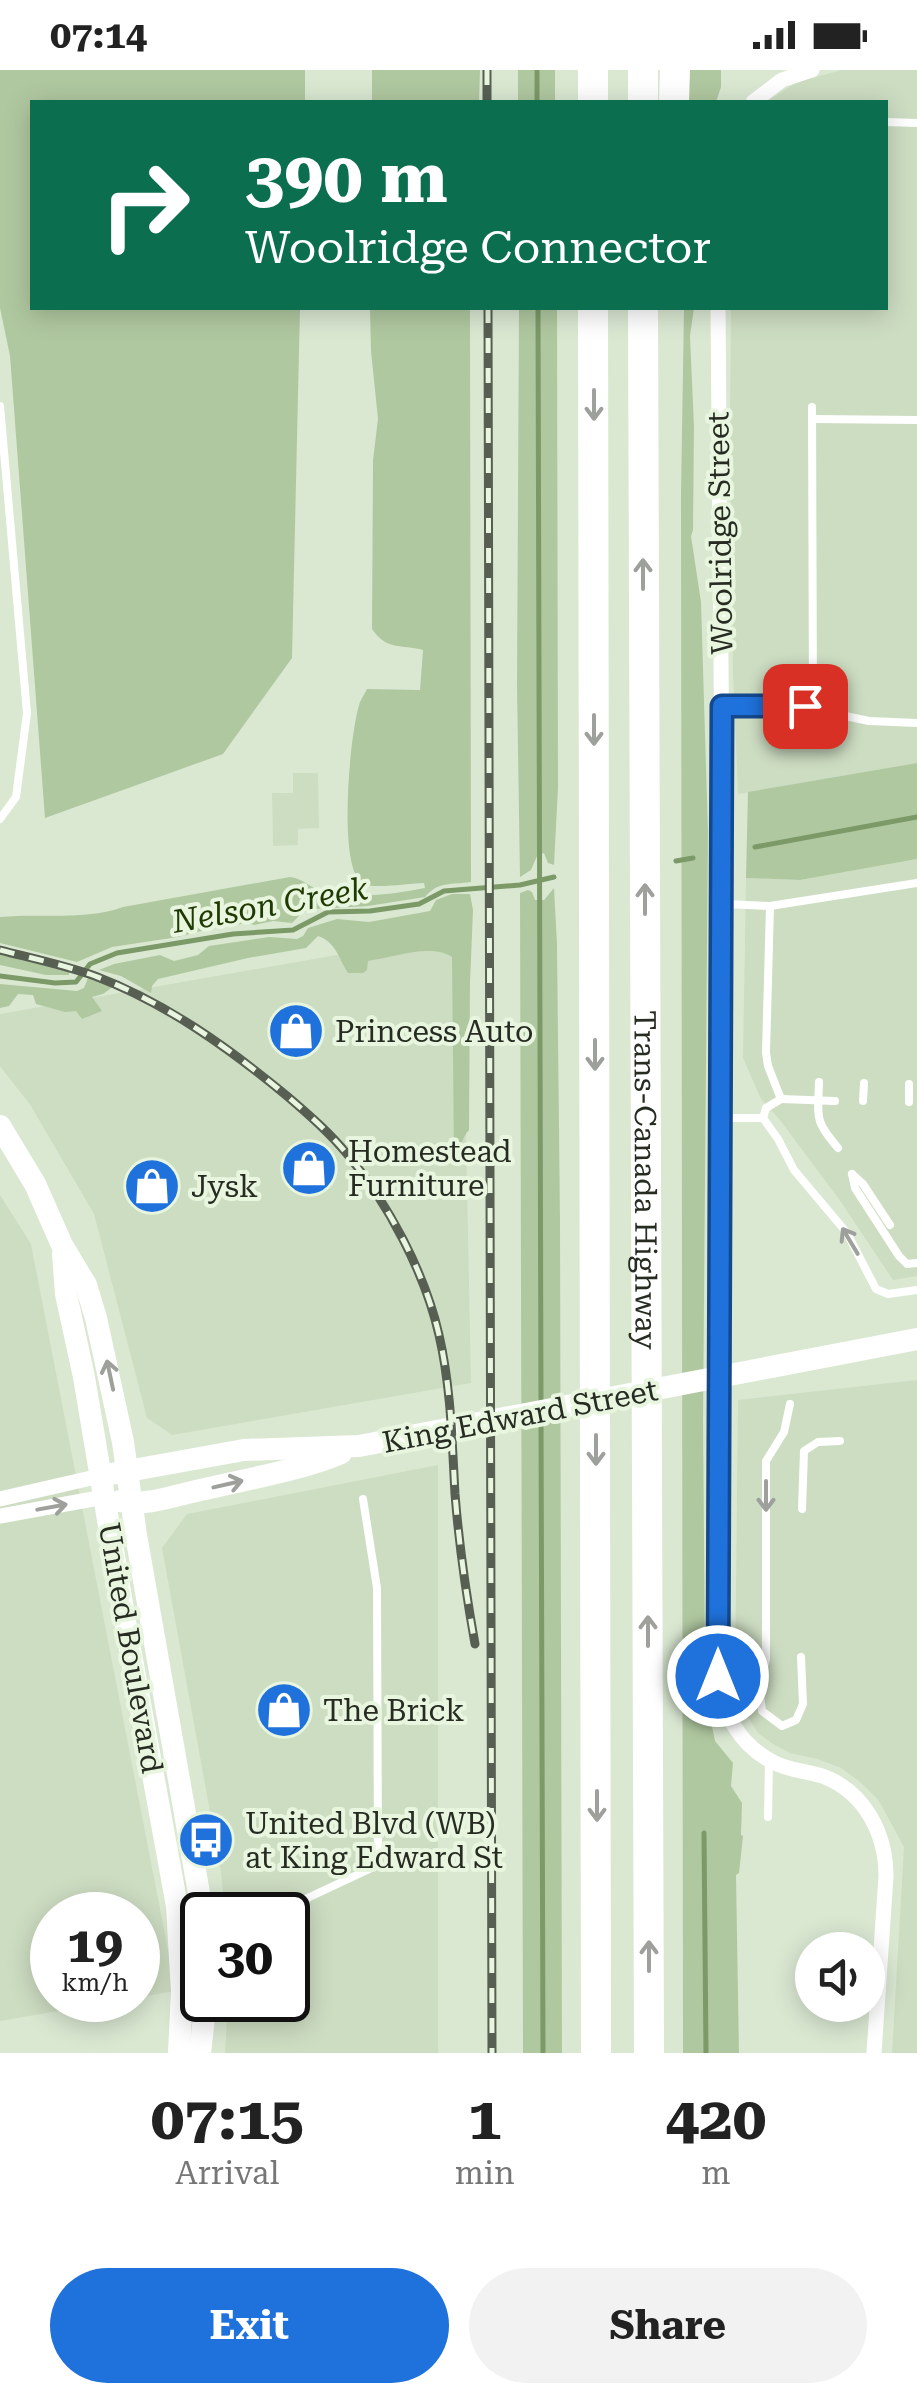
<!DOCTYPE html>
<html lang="en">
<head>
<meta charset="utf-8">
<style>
	:root { --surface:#fff; --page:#f2f2f2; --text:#222; --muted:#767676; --accent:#1f71db }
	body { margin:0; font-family:"Roboto Serif",serif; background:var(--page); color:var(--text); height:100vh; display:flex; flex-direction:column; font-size:38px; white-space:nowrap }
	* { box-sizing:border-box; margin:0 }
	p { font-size:32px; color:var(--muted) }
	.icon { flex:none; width:55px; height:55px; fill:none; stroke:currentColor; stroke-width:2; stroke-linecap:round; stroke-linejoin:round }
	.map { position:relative; height:1983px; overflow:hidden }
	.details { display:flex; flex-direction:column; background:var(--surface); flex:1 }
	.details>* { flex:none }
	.top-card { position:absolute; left:30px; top:30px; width:858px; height:210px; border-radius:0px; box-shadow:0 5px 25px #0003; background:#0b6e4f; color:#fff; overflow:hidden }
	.tools { position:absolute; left:795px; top:1862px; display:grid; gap:20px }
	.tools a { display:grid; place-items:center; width:90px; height:90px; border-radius:50%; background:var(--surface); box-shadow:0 5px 25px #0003; font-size:50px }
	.speed { position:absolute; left:30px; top:1822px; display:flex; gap:20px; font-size:50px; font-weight:700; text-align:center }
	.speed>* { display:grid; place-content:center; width:130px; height:130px; border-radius:50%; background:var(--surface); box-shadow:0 5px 25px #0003; line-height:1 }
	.speed small { font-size:25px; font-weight:400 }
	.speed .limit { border:5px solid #111; border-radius:15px; background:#fff; color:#111 }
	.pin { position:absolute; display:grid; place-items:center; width:85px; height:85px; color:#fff; margin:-42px; border-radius:20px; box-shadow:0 5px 15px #0006 }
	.me { position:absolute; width:110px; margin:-55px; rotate:0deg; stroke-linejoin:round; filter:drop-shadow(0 0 8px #0008) }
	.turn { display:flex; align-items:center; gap:35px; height:210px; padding:0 50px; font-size:45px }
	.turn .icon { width:130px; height:130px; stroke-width:2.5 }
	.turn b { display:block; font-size:70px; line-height:85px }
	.eta { display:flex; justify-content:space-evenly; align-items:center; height:170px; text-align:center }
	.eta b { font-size:60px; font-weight:700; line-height:70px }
	.action { display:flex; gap:20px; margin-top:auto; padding:20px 50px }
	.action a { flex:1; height:115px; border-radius:60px; background:var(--accent); color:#fff; font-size:40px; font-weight:700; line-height:115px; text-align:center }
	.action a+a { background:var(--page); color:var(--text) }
	.status { display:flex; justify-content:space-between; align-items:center; height:70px; padding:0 50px; background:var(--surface); direction:ltr }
	.status svg { height:28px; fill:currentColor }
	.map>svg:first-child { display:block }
	.built { fill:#cdddc2 }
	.green { fill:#b0c8a0 }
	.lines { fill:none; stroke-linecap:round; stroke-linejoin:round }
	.stream { stroke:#7c9968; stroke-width:5 }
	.lane { stroke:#fff; stroke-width:8 }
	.street { stroke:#fff; stroke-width:15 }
	.secondary { stroke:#fff; stroke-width:22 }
	.highway { stroke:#fff; stroke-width:30 }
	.rail-casing { stroke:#575f52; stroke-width:9 }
	.rail { stroke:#e8f5df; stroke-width:5; stroke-dasharray:15; stroke-linecap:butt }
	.oneway { stroke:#9ea09c }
	.route-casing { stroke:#14498e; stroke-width:25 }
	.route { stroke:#1f71db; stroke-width:18 }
	.labels { text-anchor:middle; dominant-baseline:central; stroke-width:8; stroke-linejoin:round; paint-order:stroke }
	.street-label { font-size:30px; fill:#272c23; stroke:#e8f5df }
	.poi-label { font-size:30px; fill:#272c23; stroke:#e8f5df; text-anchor:start }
	.water-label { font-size:32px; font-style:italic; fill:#203a03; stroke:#e8f5df }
</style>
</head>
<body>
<div class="status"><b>07:14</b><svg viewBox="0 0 49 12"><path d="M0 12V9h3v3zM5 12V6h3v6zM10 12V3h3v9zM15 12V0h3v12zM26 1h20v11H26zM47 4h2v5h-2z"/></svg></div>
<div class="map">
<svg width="917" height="1983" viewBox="0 0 917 1983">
	<rect width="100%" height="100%" fill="#dae8d2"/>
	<!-- built -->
	<g class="built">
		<path d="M 842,0 L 917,0 L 917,693 L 738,724 L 733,603 L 730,350 L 731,238 L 885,238 L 885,32 L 766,32 L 797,12 Z"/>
		<path d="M 293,703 L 318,703 L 319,758 L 298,759 L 298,775 L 273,776 L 272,723 L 293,723 Z"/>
		<path d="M 917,789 L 917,1206 L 893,1210 L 841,1132 L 780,1050 L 761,1029 L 743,988 L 746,808 L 800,810 Z"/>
		<path d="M 462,863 L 471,1313 L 172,1365 L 147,1348 L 94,1144 L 31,1036 L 0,996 L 0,944 Z"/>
		<path d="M 0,1125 L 31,1174 L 176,1921 L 138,1927 L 138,1845 L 52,1845 L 52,1930 L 122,1930 L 0,1951 Z"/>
		<path d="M 917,1310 L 917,1983 L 892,1983 L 904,1777 L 879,1731 L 859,1711 L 841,1698 L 817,1689 L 790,1683 L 773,1674 L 758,1663 L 739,1632 L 735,1612 L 738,1330 Z"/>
		<path d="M 438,1395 L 438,1983 L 225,1983 L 228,1930 L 288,1930 L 288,1845 L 225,1845 L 221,1802 L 162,1478 L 187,1444 Z"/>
	</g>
	<!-- green -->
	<g class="green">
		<path d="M 0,0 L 305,0 L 305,32 L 32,32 L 32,238 L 300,238 L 292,588 L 223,684 L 45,748 L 10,286 L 0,238 Z"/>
		<path d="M 372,0 L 480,0 L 479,32 L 372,32 Z"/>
		<rect x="518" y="0" width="37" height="32"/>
		<path d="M 689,0 L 721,0 L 721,17 L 716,32 L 689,32 Z"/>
		<path d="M 370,238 L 470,238 L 471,812 C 451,815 438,811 425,827 L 368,836 L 315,839 L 302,843 L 292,853 L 273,851 L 254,855 L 246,852 L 233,857 L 217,857 L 178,867 L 112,877 L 77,892 L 0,873 L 0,847 C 41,843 84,851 123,837 L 290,807 C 304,808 313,821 327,823 C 359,829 393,824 425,818 L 424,813 C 410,813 372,820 362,813 C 337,797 350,660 360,632 C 362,628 365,623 367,619 L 420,620 L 423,580 C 401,574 387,581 372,559 L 373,390 L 378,349 L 371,281 Z"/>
		<path d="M 519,238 L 557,238 L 558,718 L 554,795 L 548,793 L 544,783 L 537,786 L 531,800 L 520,807 L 517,616 Z"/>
		<path d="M 684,238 L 694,238 L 690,266 L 694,357 L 693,460 L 691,466 L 701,532 L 708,762 L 703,1350 L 705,1583 L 707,1620 L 712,1644 L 710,1647 L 715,1671 L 733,1693 L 731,1716 L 742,1733 L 741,1765 L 743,1766 L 739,1803 L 736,1805 L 739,1983 L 683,1983 L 681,424 Z"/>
		<path d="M 917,693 L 917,789 L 800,810 L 746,808 L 748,722 Z"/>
		<path d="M 554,818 L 557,874 L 560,1150 L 562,1983 L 523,1983 L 520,823 L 528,820 L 532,822 L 535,830 L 544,830 Z"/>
		<path d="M 452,824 L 470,824 L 473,840 L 470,913 L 469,1060 C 459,1071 462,1083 454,1090 L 452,887 C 430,873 393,888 368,891 L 367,900 L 363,903 L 348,903 C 339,889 336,872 318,866 L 306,878 L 248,888 L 158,909 L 152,916 L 151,923 L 121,906 L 99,900 L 114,894 L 160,885 L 174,891 L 198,885 L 209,876 L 269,867 L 297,869 L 303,866 L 308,858 L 337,849 L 369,852 L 430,841 L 436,830 Z"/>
		<path d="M 0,882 L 69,902 L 69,905 L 46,905 L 0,895 Z"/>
		<path d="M 88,908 L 114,916 L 103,924 L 92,927 L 102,941 L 82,949 L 76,941 L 65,942 L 36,934 L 33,925 L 18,924 L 9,936 L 0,938 L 0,914 L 77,921 L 84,918 Z"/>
	</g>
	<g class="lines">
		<!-- stream -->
		<g class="stream">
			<path d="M 537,0 L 537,32"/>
			<path d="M 538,238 L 541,1334"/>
			<path d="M 755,777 L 917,747"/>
			<path d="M 676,791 L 693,788"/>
			<path d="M 0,906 L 55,913 L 76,912 L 90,894 L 117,883 L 233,864 L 293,860 L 328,842 L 370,841 L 419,834 L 444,821 L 520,815 L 554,807"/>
			<path d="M 541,1350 L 543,1983"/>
			<path d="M 704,1763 L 706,1983"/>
		</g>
		<!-- lane -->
		<g class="lane">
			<path d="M 885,52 L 917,53"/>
			<path d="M 0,336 L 27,643 L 16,727 L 0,749"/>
			<path d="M 812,337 L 813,637"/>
			<path d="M 812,349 L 917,350"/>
			<path d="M 722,636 L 813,637 L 836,644 L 869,651 L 917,653"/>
			<path d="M 724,834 L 770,836 L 917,813"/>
			<path d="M 819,1012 C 818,1048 814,1050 838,1078"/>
			<path d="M 781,1029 L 835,1031"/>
			<path d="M 863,1031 L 864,1013"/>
			<path d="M 909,1032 L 909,1014"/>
			<path d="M 721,1048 L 763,1048"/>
			<path d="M 763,1048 L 778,1069 L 794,1100 L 847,1163 L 876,1219 L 888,1224 L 917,1220"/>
			<path d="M 763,1048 L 766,1038 L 781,1029 L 768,996 L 766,983 L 770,836"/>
			<path d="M 852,1104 L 855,1118 L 899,1186 L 907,1194 L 917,1193"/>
			<path d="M 852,1104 L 863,1114 L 890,1155"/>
			<path d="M 790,1334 L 784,1362 L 766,1391 L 766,1589 L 759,1617 L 762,1641 L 782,1656 L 796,1650 L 803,1634 L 801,1587"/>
			<path d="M 802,1439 L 804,1381 L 818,1372 L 840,1371"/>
			<path d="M 768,1747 L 769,1690"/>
			<path d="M 258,1845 L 284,1839 L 378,1795 L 377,1518 L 363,1429"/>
		</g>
		<!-- street -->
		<g class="street">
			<path d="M 753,32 L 782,10 L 812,0"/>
			<path d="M 718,238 L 723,834 L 717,1340 L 718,1606 C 722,1642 739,1675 773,1692 C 789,1701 808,1701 825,1707 C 865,1723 886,1764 886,1806 L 874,1983"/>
			<path d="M 0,1429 L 100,1406"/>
			<path d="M 0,1446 L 104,1427"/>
		</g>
		<!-- secondary -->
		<g class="secondary">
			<path d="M 0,1056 L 35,1114 L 62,1175 L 86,1215 L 96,1248 L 123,1372 L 136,1465 L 200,1829 L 202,1863"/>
			<path d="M 63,1184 L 66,1224 L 84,1307 L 126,1557 L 177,1836 L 182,1922 L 179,1983"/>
			<path d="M 100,1406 L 244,1380 L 359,1376 L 917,1269"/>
			<path d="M 120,1431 C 146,1437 179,1424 205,1419 C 251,1408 298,1401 341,1383"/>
			<path d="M 200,1983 L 206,1930"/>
		</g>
		<!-- highway -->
		<g class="highway">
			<path d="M 593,0 L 593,32"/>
			<path d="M 643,0 L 643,32"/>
			<path d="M 674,32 L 675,0"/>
			<path d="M 593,238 L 596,1983"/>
			<path id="s1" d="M 643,238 L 649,1983"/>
		</g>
		<!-- rail casing -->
		<g class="rail-casing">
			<g id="rail">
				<path d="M 487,0 L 487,32"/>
				<path d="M 488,238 L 492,1983"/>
				<path d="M 0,880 C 31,888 64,895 95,906 C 166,933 229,978 287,1026 C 308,1044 330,1063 347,1084 C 388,1133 425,1203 439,1265 C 451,1317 452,1371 455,1424 C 459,1474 466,1524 475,1574"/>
			</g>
		</g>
		<!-- rail -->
		<use href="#rail" class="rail"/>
	</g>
	<!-- one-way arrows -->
	<defs><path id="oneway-shaft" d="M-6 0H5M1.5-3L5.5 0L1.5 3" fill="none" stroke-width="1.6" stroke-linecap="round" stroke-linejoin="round" transform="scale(2.5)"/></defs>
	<g class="oneway">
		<use href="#oneway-shaft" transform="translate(594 335) rotate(90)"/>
		<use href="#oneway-shaft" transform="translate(643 504) rotate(-90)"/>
		<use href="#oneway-shaft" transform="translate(594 660) rotate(90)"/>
		<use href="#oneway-shaft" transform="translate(645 829) rotate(-90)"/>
		<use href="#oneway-shaft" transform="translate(595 985) rotate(90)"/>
		<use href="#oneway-shaft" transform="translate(850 1171) rotate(-121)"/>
		<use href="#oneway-shaft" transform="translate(110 1305) rotate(-102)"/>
		<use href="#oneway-shaft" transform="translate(596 1380) rotate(90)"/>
		<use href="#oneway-shaft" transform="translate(228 1414) rotate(-13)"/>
		<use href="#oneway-shaft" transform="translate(766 1426) rotate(90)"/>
		<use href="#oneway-shaft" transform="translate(52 1437) rotate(-10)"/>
		<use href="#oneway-shaft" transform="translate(648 1561) rotate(-90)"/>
		<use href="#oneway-shaft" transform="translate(597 1736) rotate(90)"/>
		<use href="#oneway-shaft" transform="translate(649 1886) rotate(-90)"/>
	</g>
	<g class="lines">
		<!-- route casing -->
		<g class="route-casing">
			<path id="route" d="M 718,1606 L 722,636 L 805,636"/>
		</g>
		<!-- route -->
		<use href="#route" class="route"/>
	</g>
	<!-- icons -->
	<defs>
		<g id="shop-disc" transform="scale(2.875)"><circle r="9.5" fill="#1f71db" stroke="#e8f5df"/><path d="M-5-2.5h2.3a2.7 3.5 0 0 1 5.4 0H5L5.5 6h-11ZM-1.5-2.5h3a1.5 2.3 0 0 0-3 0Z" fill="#fff"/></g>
		<g id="bus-disc" transform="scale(2.875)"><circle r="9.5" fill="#1f71db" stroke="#e8f5df"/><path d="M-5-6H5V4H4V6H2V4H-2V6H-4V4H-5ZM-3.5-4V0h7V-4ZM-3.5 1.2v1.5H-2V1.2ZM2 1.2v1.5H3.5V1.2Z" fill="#fff"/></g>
	</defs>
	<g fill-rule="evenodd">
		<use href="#shop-disc" x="296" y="961"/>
		<use href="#shop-disc" x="309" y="1098"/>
		<use href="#shop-disc" x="152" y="1116"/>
		<use href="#shop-disc" x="284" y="1640"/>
		<use href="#bus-disc" x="206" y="1770"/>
	</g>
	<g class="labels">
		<!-- street labels -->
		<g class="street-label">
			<text transform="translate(720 463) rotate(-91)">Woolridge Street</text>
			<text stroke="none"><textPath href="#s1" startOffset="872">Trans-Canada Highway</textPath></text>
			<text transform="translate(520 1346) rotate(-11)">King Edward Street</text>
			<text transform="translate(131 1578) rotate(80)">United Boulevard</text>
		</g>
		<!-- poi labels -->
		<g class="poi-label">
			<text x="335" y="961">Princess Auto</text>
			<text x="348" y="1081">Homestead<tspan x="348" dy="34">Furniture</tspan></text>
			<text x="191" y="1116">Jysk</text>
			<text x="323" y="1640">The Brick</text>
			<text x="245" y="1753">United Blvd (WB)<tspan x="245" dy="34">at King Edward St</tspan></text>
		</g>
		<!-- water labels -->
		<g class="water-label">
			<text transform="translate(270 835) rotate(-10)">Nelson Creek</text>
		</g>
	</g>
</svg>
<div class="tools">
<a><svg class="icon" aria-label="sound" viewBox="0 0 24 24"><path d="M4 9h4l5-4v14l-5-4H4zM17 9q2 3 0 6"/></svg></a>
</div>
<div class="speed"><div>19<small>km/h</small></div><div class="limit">30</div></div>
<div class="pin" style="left:805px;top:636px;background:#d93025"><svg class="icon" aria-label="arrive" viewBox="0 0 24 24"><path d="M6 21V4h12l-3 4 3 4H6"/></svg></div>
<svg class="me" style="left:718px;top:1606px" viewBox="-20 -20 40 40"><circle r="17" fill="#1f71db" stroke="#fff" stroke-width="3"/><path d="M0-11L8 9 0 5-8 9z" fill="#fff"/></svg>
<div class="top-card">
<div class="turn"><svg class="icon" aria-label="right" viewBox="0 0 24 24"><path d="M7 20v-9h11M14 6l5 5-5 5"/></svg><div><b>390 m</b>Woolridge Connector</div></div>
</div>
</div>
<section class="details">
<div class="eta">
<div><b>07:15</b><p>Arrival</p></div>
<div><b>1</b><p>min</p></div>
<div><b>420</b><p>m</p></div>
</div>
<div class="action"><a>Exit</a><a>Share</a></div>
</section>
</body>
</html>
